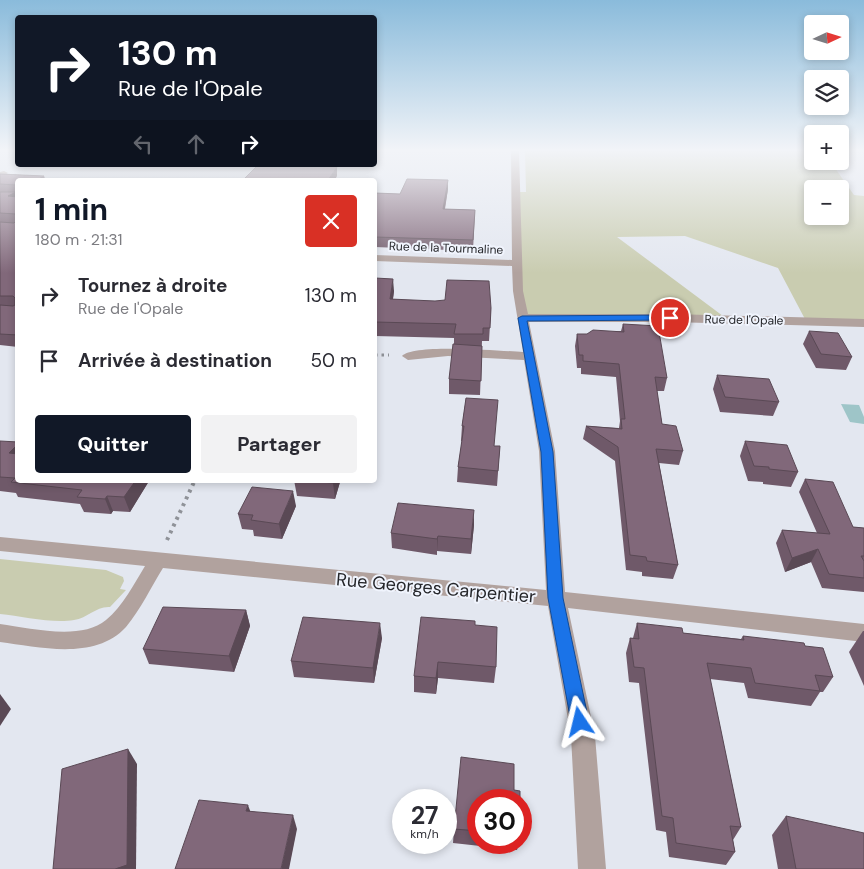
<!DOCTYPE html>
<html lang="fr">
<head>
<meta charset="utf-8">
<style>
	:root { --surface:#fff; --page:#f2f2f3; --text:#2b2b33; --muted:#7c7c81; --accent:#111827 }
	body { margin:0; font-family:"DM Sans",sans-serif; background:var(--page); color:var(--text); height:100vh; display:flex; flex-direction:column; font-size:19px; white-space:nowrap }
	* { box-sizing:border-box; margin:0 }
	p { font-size:16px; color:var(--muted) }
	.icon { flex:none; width:28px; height:28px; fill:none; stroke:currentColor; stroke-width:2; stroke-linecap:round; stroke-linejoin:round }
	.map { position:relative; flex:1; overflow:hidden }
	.drawer { position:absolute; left:15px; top:178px; width:362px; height:305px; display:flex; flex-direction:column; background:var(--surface); border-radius:5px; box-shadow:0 2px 8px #0003 }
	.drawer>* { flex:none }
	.banner { position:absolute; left:15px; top:15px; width:362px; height:152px; border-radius:5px; box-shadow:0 2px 8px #0003; background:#111827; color:#fff; overflow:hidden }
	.needle { width:32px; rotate:86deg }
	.buttons { position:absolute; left:804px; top:15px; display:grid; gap:10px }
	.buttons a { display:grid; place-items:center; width:45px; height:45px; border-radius:5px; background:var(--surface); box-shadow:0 2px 8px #0003; font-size:25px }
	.speed { position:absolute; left:392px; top:789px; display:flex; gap:10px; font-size:25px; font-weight:700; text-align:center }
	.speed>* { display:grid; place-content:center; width:65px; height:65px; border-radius:50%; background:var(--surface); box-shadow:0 2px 8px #0003; line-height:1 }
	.speed small { font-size:12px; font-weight:400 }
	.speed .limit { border:8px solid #d22; background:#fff; color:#111 }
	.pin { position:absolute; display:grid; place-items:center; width:42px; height:42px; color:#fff; margin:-21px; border:2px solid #fff; border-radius:50%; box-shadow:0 1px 5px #0007 }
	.me { position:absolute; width:55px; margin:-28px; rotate:350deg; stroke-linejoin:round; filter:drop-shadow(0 0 4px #0008) }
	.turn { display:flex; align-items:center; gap:18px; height:105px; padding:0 20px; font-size:22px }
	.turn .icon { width:65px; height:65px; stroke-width:2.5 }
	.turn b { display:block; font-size:35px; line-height:42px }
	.lanes { display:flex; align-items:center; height:48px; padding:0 20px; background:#0003; justify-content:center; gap:25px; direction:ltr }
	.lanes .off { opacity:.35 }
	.round { display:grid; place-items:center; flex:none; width:52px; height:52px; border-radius:5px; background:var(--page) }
	.headline { display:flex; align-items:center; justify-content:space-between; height:85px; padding:0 20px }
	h1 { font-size:30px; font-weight:700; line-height:38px; color:var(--accent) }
	.action { display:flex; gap:10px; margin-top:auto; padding:10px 20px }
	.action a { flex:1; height:58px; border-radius:5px; background:var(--accent); color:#fff; font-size:20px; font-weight:700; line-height:58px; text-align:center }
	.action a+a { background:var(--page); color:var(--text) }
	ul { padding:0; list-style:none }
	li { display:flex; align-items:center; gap:15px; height:65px; padding:0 20px }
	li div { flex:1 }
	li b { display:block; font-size:19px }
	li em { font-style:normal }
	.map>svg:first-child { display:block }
	.green { fill:#c9ccb0; fill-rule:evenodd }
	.water { fill:#9ec5c8 }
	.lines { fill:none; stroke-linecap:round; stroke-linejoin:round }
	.path-far1 { stroke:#8f9298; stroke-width:3; stroke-dasharray:2.5 4; stroke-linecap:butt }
	.path { stroke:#8f9298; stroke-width:4; stroke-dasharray:3 4.5; stroke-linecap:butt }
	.minor { fill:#b1a29e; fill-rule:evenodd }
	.wall { fill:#6f5969 }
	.shaded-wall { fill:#5a4955 }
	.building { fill:#81687a; stroke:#5a4955 }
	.route { fill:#1a73e8; stroke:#114b97 }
	.labels { text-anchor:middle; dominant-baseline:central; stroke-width:4; stroke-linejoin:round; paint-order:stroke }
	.far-street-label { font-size:12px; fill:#25262a; stroke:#f0f4fd }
	.near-street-label { font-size:18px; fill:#25262a; stroke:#f0f4fd }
</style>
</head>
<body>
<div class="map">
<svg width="864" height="869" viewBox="0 0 864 869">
	<rect width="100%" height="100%" fill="#e3e7f0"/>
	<!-- green -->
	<g class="green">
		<path d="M 525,151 L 812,151 L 812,161 L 830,161 L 854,195 L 864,196 L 864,323 L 806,321 L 778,268 L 685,236 L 617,237 L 727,319 L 522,318 L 516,192 L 526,192 ZM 812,189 L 840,189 L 840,216 L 812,216 Z"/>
		<path d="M 0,559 L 106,570 L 123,577 L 124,581 L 120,589 L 126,590 L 110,607 C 96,606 88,618 74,620 C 53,624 22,616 0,614 Z"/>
	</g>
	<!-- water -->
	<path class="water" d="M 841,404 L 859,405 L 864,417 L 864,424 L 850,422 Z"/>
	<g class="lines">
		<!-- path-far1 -->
		<path class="path-far1" d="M 375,355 L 389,355"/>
		<!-- path -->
		<path class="path" d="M 167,540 L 195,480"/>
		<!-- minor -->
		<g class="minor">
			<path d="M 511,151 L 519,151 L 523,291 L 528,314 L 670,314 L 864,319 L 864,327 L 670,322 L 529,322 L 555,451 L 565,592 L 864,624 L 864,642 L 568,608 L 595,736 L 606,869 L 578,869 L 571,736 L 548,606 L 163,568 C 151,587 141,609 126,627 C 95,661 39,647 0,642 L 0,624 C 30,628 81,641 106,620 C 123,606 134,584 145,566 L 0,551 L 0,537 L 546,590 L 539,451 L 524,360 L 448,356 L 408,360 L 402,356 C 413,343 503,351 523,352 L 513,291 L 512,266 L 375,261 L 375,255 L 512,260 Z"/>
			<path d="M 4,171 L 8,173 L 0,178 L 0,172 Z"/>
		</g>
	</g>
	<!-- wall -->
	<g class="wall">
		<path d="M 0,174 L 44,176 L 45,180 L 18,180 L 18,347 L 0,345 Z"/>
		<path d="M 448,189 L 445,209 L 475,210 L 473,251 L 375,247 L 375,193 L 400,194 Z"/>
		<path d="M 375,278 L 394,291 L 393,299 L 491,308 L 489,341 L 482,341 L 480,395 L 449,394 L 449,379 L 454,345 L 454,338 L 375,336 Z"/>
		<path d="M 623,324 L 667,378 L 664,391 L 657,391 L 662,424 L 683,451 L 679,465 L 659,463 L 678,565 L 673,579 L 642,576 L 642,572 L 626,570 L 615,461 L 583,439 L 586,426 L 619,428 L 620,421 L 616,377 L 581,374 L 581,368 L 577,368 L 575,346 L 577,334 L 587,334 L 621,331 Z"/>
		<path d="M 809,331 L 852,357 L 846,370 L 816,368 L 803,344 Z"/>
		<path d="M 717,375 L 779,402 L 773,416 L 720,412 L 713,389 Z"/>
		<path d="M 466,398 L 494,446 L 500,446 L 497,486 L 457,482 L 458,467 L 462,441 L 461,441 L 462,426 Z"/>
		<path d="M 0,441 L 18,480 L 149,481 L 130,512 L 113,511 L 111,514 L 84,512 L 80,504 L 18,497 L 16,493 L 0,491 Z"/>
		<path d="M 745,441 L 798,472 L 791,487 L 763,484 L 763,482 L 748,481 L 740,456 Z"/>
		<path d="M 805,479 L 853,527 L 864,528 L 864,592 L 822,588 L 811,562 L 785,572 L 776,543 L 782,530 L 817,533 L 799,492 Z"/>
		<path d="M 294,480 L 348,480 L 347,482 L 340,482 L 335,499 L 297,496 Z"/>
		<path d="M 296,506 L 282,539 L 254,536 L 253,530 L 242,529 L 238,514 Z"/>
		<path d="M 474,525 L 471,554 L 437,551 L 437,555 L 392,548 L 391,533 Z"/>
		<path d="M 246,610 L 250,626 L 234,672 L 149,664 L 143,649 Z"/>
		<path d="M 637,623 L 683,633 L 741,639 L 743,636 L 805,646 L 833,677 L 823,692 L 820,692 L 811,706 L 748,698 L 744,683 L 710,679 L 741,827 L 733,840 L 735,852 L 726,865 L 669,857 L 666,832 L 656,830 L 639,683 L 629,682 L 626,653 L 630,638 L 633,638 Z"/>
		<path d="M 475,625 L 496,667 L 494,683 L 438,678 L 436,694 L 414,692 L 414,676 Z"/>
		<path d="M 863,631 L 864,631 L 864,686 L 849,652 Z"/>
		<path d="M 382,638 L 374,683 L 294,677 L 291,661 Z"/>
		<path d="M 479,800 L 479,842 L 519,842 L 517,850 L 453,843 L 454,829 Z"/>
		<path d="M 786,816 L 864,869 L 778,869 L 772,835 Z"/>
	</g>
	<!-- shaded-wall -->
	<g class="shaded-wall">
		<path d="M 298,165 L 313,165 L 297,174 L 296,166 Z"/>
		<path d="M 337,167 L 337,176 L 335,180 L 328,180 Z"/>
		<path d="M 44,176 L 45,180 L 37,180 Z"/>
		<path d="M 448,180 L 448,189 L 443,218 L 443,209 Z"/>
		<path d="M 18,191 L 18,202 L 8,196 Z"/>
		<path d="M 393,279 L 394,291 L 391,312 L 390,299 Z"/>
		<path d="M 18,444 L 18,466 L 9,453 Z"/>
		<path d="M 136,480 L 149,480 L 149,481 L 130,512 L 124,497 Z"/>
		<path d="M 334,480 L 340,480 L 340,482 L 335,499 L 333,483 Z"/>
		<path d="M 293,491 L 296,506 L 282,539 L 279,524 Z"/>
		<path d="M 107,496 L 113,511 L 111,514 L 105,499 Z"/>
		<path d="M 474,510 L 474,525 L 471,554 L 471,539 Z"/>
		<path d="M 438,536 L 437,551 L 437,555 L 437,539 Z"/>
		<path d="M 818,549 L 811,562 L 785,572 L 792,558 Z"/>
		<path d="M 246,610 L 250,626 L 234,672 L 229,656 Z"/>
		<path d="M 380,623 L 382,638 L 374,683 L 373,668 Z"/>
		<path d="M 438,662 L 438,678 L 436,694 L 436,678 Z"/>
		<path d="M 0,694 L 11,709 L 0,726 Z"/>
		<path d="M 128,749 L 137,764 L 136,869 L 115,869 Z"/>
		<path d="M 248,805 L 253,819 L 246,811 Z"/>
		<path d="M 293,815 L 297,829 L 289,869 L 281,869 Z"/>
	</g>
	<!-- building -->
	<g class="building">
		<path d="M 258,165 L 298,165 L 296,166 L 337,167 L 328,180 L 243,180 Z"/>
		<path d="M 0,174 L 44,176 L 37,180 L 18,180 L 18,191 L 8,196 L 18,197 L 18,335 L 0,334 L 0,305 L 13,306 L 15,305 L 15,298 L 13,296 L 0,296 L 0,222 L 14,223 L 16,221 L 16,214 L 0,213 L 0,192 L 15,192 L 16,190 L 16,185 L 0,184 Z"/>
		<path d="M 407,179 L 448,180 L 443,209 L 475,210 L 473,240 L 375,237 L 375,193 L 400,194 Z"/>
		<path d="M 375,278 L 393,279 L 390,299 L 435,301 L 445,300 L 447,280 L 489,281 L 491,308 L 490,328 L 483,328 L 483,334 L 454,334 L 456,324 L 375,322 Z"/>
		<path d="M 623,324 L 658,326 L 667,378 L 655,377 L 662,424 L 676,426 L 683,451 L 656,449 L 678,565 L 647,561 L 646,557 L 630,555 L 618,447 L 586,426 L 622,429 L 621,419 L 625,419 L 619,364 L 583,361 L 583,355 L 579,355 L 577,334 L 587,334 L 593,330 L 624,332 Z"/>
		<path d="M 809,331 L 838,333 L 852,357 L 821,354 Z"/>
		<path d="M 453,344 L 482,346 L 481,381 L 449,379 Z"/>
		<path d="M 717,375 L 769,379 L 779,402 L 725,397 Z"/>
		<path d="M 466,398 L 498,400 L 494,446 L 500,446 L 498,471 L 458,467 L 464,426 L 462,426 Z"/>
		<path d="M 0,441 L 18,442 L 18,444 L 9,453 L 18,454 L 18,480 L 136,480 L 124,497 L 107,496 L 105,499 L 77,497 L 82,490 L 11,482 L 15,478 L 0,477 Z"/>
		<path d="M 745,441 L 787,445 L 798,472 L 769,469 L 769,467 L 754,466 Z"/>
		<path d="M 805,479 L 833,482 L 853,527 L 864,528 L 864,556 L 861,556 L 864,561 L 864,578 L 829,574 L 818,549 L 792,558 L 782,530 L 830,534 Z"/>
		<path d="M 294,480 L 334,480 L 333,483 Z"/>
		<path d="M 252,487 L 293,491 L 279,524 L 251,520 L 253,515 L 238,514 Z"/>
		<path d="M 398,503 L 474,510 L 471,539 L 438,536 L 437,539 L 391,533 Z"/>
		<path d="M 163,607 L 246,610 L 229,656 L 143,649 Z"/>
		<path d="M 303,617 L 380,623 L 373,668 L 291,661 Z"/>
		<path d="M 421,617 L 475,621 L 475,625 L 497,627 L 496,667 L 438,662 L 436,678 L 414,676 Z"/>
		<path d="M 637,623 L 682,628 L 683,633 L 744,640 L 743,636 L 804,643 L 805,646 L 823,648 L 833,677 L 815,675 L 820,691 L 755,683 L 751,668 L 707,663 L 741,827 L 730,826 L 735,852 L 676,843 L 673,818 L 662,816 L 644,668 L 634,667 L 630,638 L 639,639 Z"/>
		<path d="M 128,749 L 127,865 L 115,869 L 53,869 L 62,769 Z"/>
		<path d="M 461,757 L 514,764 L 514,790 L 520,791 L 520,800 L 479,800 L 479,831 L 454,829 Z"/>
		<path d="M 199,800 L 248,805 L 246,811 L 293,815 L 281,869 L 175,869 Z"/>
		<path d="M 786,816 L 864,833 L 864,869 L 796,869 Z"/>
	</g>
	<!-- sky -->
	<linearGradient id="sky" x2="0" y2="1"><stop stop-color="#8abbdb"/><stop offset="0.55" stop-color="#f2f4f8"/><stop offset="1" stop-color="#f2f4f8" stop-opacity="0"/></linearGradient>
	<rect width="864" height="273" fill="url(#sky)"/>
	<!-- route -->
	<path class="route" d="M 670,315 L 673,316 L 673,320 L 527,321 L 553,452 L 563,598 L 589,722 L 586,728 L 580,730 L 574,728 L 571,722 L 548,598 L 541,452 L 518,318 L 522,316 Z"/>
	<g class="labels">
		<!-- far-street labels -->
		<g class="far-street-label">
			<text transform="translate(446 248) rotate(2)">Rue de la Tourmaline</text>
			<text transform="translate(744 320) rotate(1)">Rue de l'Opale</text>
		</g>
		<!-- near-street labels -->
		<g class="near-street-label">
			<text transform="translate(436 588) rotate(5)">Rue Georges Carpentier</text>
		</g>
	</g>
</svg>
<div class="buttons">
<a><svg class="needle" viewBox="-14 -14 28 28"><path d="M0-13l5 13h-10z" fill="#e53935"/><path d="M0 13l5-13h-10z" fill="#7c7c81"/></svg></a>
<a><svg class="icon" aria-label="layers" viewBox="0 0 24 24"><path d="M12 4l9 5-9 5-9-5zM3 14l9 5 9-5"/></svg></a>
<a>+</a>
<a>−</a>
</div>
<div class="speed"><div>27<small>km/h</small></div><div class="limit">30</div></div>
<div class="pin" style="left:670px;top:318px;background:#d93025"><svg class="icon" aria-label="arrive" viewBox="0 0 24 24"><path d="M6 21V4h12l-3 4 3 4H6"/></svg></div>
<svg class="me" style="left:580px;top:722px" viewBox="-20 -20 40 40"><path d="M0-17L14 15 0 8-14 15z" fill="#1a73e8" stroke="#fff" stroke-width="4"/></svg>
<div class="banner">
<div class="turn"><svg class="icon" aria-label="right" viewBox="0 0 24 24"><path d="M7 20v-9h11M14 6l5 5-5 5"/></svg><div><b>130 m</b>Rue de l'Opale</div></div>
<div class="lanes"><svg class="icon off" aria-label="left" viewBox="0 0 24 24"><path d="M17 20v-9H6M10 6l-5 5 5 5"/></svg><svg class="icon off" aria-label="ahead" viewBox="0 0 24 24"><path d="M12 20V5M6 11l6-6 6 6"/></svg><svg class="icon" aria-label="right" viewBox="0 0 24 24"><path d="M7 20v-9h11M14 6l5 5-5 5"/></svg></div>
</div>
<section class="drawer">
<div class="headline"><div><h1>1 min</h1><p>180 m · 21:31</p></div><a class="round" style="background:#d93025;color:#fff"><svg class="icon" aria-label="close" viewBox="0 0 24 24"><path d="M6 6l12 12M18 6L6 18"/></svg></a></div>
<ul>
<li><svg class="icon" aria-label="right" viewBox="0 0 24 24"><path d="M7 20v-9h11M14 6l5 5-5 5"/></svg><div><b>Tournez à droite</b><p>Rue de l'Opale</p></div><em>130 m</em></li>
<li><svg class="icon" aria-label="arrive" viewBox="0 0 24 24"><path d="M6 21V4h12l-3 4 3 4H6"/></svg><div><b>Arrivée à destination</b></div><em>50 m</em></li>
</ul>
<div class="action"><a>Quitter</a><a>Partager</a></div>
</section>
</div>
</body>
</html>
